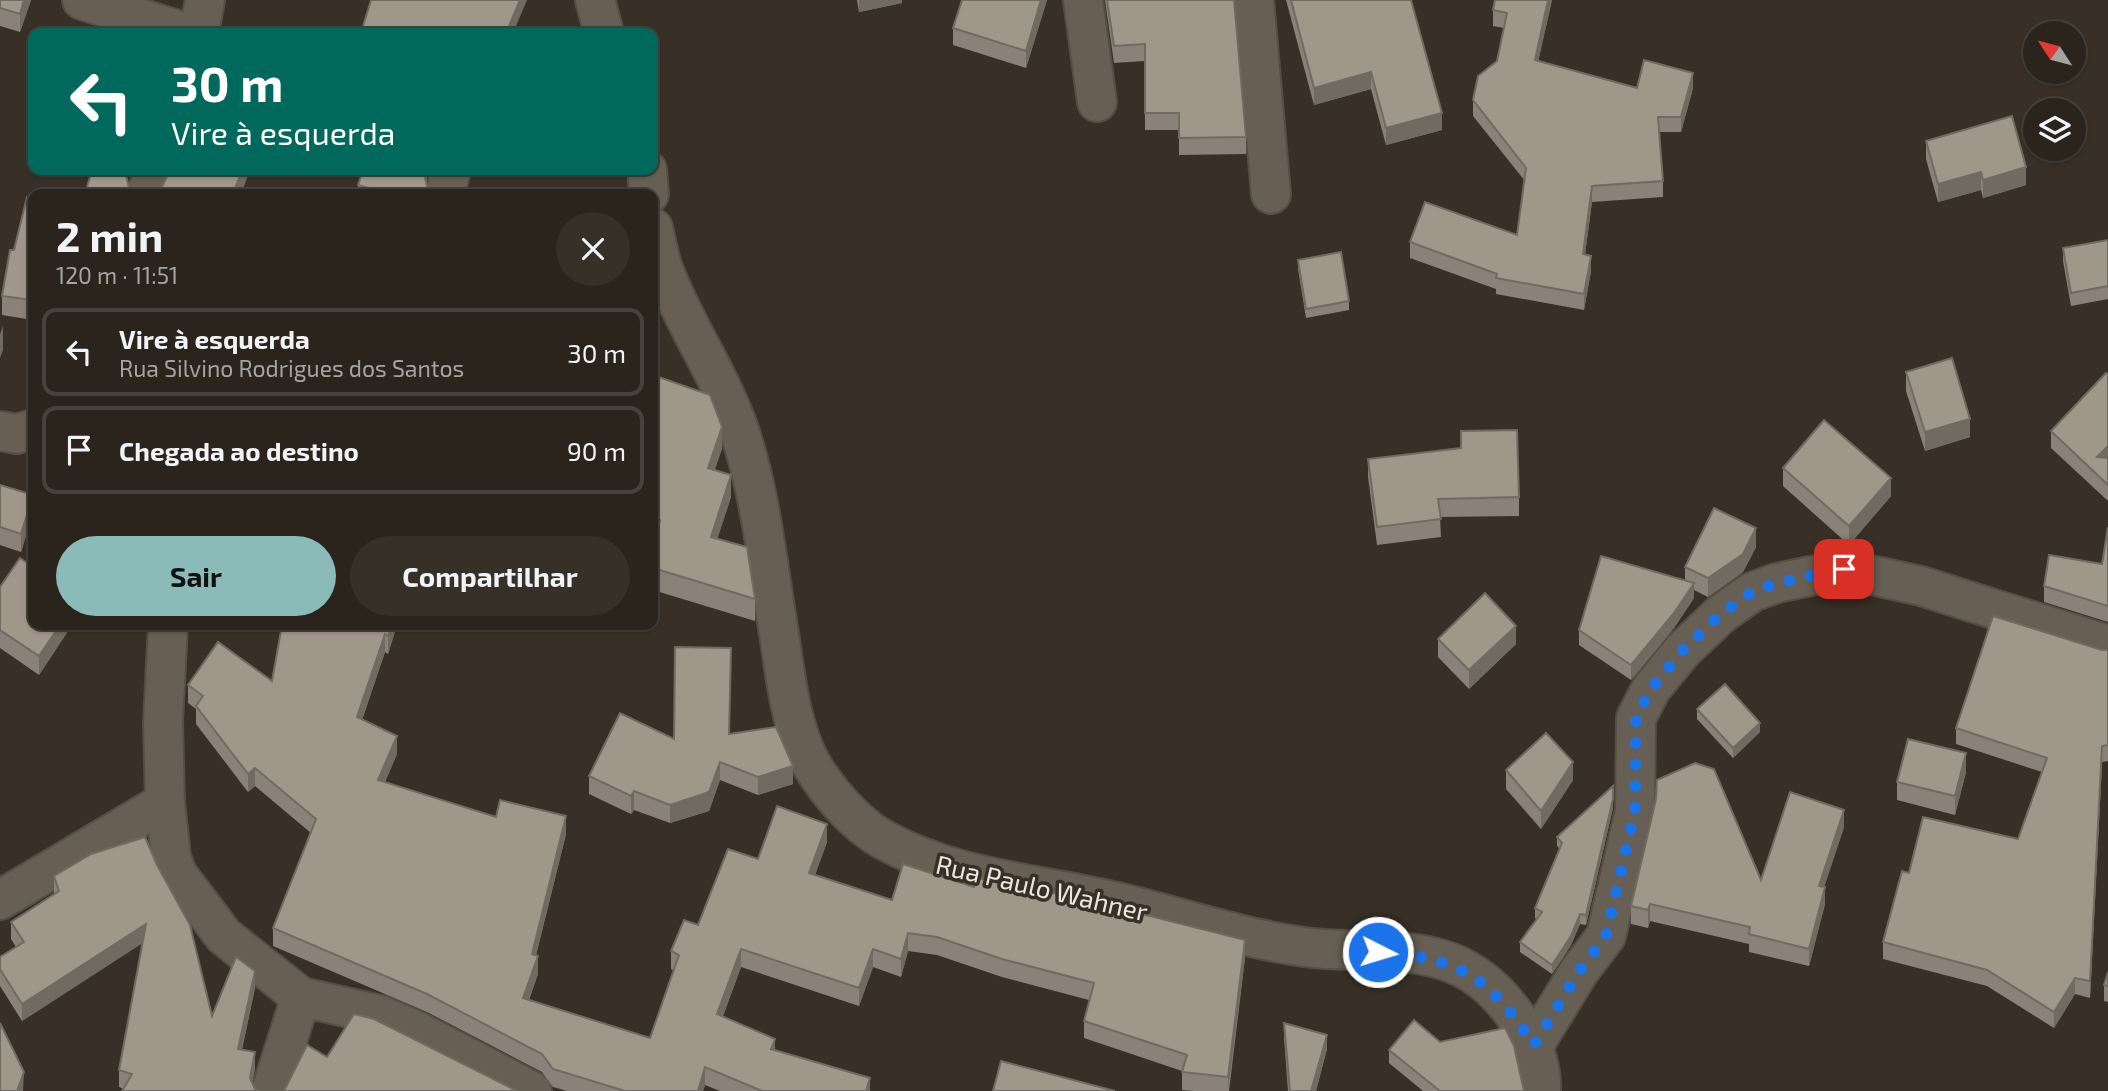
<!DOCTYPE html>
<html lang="pt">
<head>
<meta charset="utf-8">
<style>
	:root { --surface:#2a241c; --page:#363029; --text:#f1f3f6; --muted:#a5a4a3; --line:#46413b; --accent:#8bbbb9 }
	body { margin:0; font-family:"Exo 2",sans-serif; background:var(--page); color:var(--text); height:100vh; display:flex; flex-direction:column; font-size:26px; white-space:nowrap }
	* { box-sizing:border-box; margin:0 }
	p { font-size:23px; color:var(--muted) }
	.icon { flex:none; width:38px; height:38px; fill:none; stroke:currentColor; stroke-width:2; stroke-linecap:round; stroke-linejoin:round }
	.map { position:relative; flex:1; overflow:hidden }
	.drawer { position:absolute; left:28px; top:189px; width:630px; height:441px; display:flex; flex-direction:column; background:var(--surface); border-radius:14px; box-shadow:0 2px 5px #0004,0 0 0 2px var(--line) }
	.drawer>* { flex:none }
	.top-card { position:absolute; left:28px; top:28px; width:630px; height:147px; border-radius:14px; box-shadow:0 2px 5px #0004,0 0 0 2px var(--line); background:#00695c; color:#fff; overflow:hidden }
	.needle { width:46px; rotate:306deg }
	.fabs { position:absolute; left:2023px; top:21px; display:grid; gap:14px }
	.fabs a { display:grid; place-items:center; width:63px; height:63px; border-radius:50%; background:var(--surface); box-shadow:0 2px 5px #0004,0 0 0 2px var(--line); font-size:35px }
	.pin { position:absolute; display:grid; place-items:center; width:60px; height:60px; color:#fff; margin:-30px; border-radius:14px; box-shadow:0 4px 10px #0006 }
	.me { position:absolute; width:77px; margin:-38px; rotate:95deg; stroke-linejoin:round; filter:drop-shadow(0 0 5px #0008) }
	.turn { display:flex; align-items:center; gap:24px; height:147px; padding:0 28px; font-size:32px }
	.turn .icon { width:91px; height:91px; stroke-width:2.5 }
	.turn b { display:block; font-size:49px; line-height:60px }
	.round { display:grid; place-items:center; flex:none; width:74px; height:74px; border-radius:37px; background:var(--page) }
	.head { display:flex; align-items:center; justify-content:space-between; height:119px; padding:0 28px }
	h1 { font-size:42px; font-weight:700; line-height:52px }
	.primary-button { display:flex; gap:14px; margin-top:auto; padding:14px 28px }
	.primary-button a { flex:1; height:80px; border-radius:42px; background:var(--accent); color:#111; font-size:28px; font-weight:700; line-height:80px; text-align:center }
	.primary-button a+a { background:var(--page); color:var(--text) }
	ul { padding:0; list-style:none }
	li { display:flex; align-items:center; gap:21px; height:88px; margin:0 14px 10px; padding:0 14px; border:4px solid var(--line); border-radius:14px }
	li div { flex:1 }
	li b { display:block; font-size:26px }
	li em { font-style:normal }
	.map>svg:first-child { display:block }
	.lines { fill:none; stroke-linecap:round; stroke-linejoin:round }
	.minor-casing { stroke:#544e45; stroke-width:42 }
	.minor { stroke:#675f53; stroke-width:38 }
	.wall { fill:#8a8278 }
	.shaded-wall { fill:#706a61 }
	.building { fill:#a0978b; stroke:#706a61; stroke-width:2 }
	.route { stroke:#1a73e8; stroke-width:12; stroke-dasharray:0 21.6 }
	.labels { text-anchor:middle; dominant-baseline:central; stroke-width:7; stroke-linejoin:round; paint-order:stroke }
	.street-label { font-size:26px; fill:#ece7e1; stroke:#383026 }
</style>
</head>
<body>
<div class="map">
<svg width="2108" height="1091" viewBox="0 0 2108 1091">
	<rect width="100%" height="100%" fill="#383026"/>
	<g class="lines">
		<!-- minor casing -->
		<g class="minor-casing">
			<g id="minor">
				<path d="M 82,0 L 187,33"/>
				<path d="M 595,0 L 604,33"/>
				<path d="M 1083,0 L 1097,102"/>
				<path d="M 1254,0 L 1271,194"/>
				<path d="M 199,33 L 205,0"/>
				<path d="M 647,170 L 649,194"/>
				<path d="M 146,194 L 155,170"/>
				<path d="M 445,194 L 451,170"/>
				<path d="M 653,228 C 657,244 659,261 666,276 C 687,328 720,376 739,430 C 762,498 768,570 780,640 C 786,681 791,727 811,764 C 828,792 855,824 884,840 C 957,880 1038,883 1117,902 C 1180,917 1240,938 1304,947 C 1354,954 1411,944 1459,966 C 1502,987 1543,1042 1541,1091"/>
				<path d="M 0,431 L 17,434 L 33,429"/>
				<path d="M 165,802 L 171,857 L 177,874 L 224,936 L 301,997 L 381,1015 L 417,1031 L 532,1091"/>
				<path d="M 0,900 L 165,802 L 163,722 L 168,625"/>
				<path d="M 1534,1045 L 1580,970 L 1606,936 L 1635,811 L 1636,718 L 1651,689 L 1683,650 L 1721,614 L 1752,592 L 1777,583 L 1844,569 L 1921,586 L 2108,645"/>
				<path d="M 271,1091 L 301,997"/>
			</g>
		</g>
		<!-- minor -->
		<use href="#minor" class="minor"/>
	</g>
	<!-- wall -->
	<g class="wall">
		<path d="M 0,0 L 31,0 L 20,32 L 0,26 Z"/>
		<path d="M 857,0 L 902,0 L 902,3 L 859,12 Z"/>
		<path d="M 962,0 L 1047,0 L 1026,68 L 953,45 L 953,28 Z"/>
		<path d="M 1105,0 L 1234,0 L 1246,137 L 1246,154 L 1179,155 L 1179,130 L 1145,130 L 1145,61 L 1114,63 Z"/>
		<path d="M 1286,0 L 1411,0 L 1442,130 L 1386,145 L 1371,89 L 1314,105 Z"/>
		<path d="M 1552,0 L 1538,61 L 1637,88 L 1693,88 L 1681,132 L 1659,132 L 1663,181 L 1663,197 L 1592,202 L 1585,254 L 1591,271 L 1584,310 L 1496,294 L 1496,289 L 1410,258 L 1410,242 L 1517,235 L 1525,181 L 1473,116 L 1473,100 L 1497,61 L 1504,28 L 1493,26 L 1493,10 Z"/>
		<path d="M 1926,141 L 2026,185 L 1983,198 L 1981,190 L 1938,202 L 1926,159 Z"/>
		<path d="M 250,170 L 265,170 L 263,175 Z"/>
		<path d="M 363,170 L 429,170 L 426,181 L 428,194 L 358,194 L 358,185 Z"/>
		<path d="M 33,198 L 33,320 L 2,315 L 2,296 L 14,250 Z"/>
		<path d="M 2108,240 L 2108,299 L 2071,306 L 2063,261 L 2063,248 Z"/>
		<path d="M 1298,260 L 1349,301 L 1349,310 L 1306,318 L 1298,269 Z"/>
		<path d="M 1906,372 L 1970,437 L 1925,451 L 1906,391 Z"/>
		<path d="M 2108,374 L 2108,501 L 2051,448 L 2051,431 Z"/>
		<path d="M 653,375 L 722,449 L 714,470 L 731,497 L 717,539 L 755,599 L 755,621 L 653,590 L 653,545 L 654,540 L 653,539 Z"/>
		<path d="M 1368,459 L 1519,497 L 1519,516 L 1440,517 L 1441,537 L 1377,545 L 1368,477 Z"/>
		<path d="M 1783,468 L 1891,496 L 1849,545 L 1783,486 Z"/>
		<path d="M 0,485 L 33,513 L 21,552 L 0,545 Z"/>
		<path d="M 2108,527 L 2108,622 L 2044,602 L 2044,586 L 2102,564 Z"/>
		<path d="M 1756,547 L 1743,572 L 1708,597 L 1694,590 L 1694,598 L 1674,628 L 1631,680 L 1579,645 L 1579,630 L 1685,580 L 1685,567 Z"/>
		<path d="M 0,587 L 72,625 L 39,675 L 0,648 Z"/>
		<path d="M 282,625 L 397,625 L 388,654 L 385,652 L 362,720 L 397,754 L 385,782 L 496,817 L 566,834 L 536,955 L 538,974 L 529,1000 L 650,1038 L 673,970 L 671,969 L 671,951 L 698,925 L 758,859 L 827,842 L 815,875 L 892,900 L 974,887 L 1245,958 L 1229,1091 L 1193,1091 L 1182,1090 L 1182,1071 L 1084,1038 L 1084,1021 L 1089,1000 L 1002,977 L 937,955 L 908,951 L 901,977 L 873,967 L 859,1006 L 741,967 L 723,1016 L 775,1050 L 870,1091 L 720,1091 L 705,1085 L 703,1091 L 567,1091 L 553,1087 L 542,1072 L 427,1012 L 273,946 L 273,928 L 311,833 L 255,786 L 248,792 L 196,724 L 196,709 L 188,703 L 188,685 L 272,681 Z"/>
		<path d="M 1438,639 L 1516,644 L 1469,689 L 1438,657 Z"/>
		<path d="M 2102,650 L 2108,650 L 2108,761 L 2102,762 L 2090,998 L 2075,994 L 2054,1028 L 1987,986 L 1883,959 L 1883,942 L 1909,873 L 2018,839 L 2042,772 L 1956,744 L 1956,728 Z"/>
		<path d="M 1697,709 L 1760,732 L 1733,758 L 1697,719 Z"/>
		<path d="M 730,734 L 793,784 L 758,795 L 720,780 L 709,811 L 670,823 L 634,810 L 631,814 L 589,794 L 589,776 L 674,739 Z"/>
		<path d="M 1506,770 L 1573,780 L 1541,829 L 1506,789 Z"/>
		<path d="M 1966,772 L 1955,815 L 1897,800 L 1897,782 Z"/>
		<path d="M 1613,786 L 1613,808 L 1586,925 L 1580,924 L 1571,945 L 1552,974 L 1520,952 L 1520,942 L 1537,919 L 1535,918 L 1535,908 L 1560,849 L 1557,846 L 1557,837 Z"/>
		<path d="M 1844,827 L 1824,887 L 1825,904 L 1809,966 L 1749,952 L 1749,944 L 1650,921 L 1648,928 L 1631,924 L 1631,906 L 1761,880 Z"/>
		<path d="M 91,854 L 212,1016 L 255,988 L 242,1050 L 255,1069 L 252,1083 L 124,1089 L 119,1087 L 119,1070 L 142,943 L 22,1021 L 0,986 L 0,957 L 16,947 L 11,939 L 11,922 L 54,894 L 54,876 Z"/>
		<path d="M 2108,972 L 2108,1002 L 2104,1001 L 2104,985 Z"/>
		<path d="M 1284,1023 L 1327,1049 L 1316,1091 L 1288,1091 L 1284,1038 Z"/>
		<path d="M 1440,1042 L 1524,1091 L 1423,1091 L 1389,1063 L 1389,1050 Z"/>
	</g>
	<!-- shaded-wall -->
	<g class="shaded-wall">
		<path d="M 24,0 L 31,0 L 20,32 L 20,14 Z"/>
		<path d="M 520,0 L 527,0 L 513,33 L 506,33 Z"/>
		<path d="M 859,0 L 902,0 L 902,3 L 859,12 Z"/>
		<path d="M 1041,0 L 1047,0 L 1026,68 L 1026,51 Z"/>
		<path d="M 1548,0 L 1552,0 L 1535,76 L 1535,60 Z"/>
		<path d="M 1371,72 L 1371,89 L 1314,105 L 1314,88 Z"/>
		<path d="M 1693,73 L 1693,88 L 1681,132 L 1681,117 Z"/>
		<path d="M 1442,113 L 1442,130 L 1386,145 L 1386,128 Z"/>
		<path d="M 2026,167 L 2026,185 L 1983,198 L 1983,180 Z"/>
		<path d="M 242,170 L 250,170 L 241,194 L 233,194 Z"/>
		<path d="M 424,170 L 429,170 L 424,189 Z"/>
		<path d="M 1981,172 L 1981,190 L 1938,202 L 1938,184 Z"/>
		<path d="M 1592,186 L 1592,202 L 1583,270 L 1583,254 Z"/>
		<path d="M 1591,256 L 1591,271 L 1584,310 L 1584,294 Z"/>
		<path d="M 3,326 L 3,350 L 0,358 L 0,334 Z"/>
		<path d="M 1970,419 L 1970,437 L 1925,451 L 1925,432 Z"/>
		<path d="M 722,427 L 722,449 L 708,490 L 708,468 Z"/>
		<path d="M 2108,446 L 2108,462 L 2097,457 Z"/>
		<path d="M 731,475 L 731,497 L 711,559 L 711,537 Z"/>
		<path d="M 1891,478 L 1891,496 L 1849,545 L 1849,526 Z"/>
		<path d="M 33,495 L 33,513 L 21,552 L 21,534 Z"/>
		<path d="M 1756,528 L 1756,547 L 1743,572 L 1708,597 L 1708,578 Z"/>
		<path d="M 1694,583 L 1694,598 L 1674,628 L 1631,680 L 1631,665 Z"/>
		<path d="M 60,625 L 72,625 L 39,675 L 39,656 Z"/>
		<path d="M 392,625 L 397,625 L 388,654 L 388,636 Z"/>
		<path d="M 1516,626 L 1516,644 L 1469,689 L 1469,670 Z"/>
		<path d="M 385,634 L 385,652 L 357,735 L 357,717 Z"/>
		<path d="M 1760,723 L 1760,732 L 1733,758 L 1733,748 Z"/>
		<path d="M 397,736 L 397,754 L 378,798 L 378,780 Z"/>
		<path d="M 2102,746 L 2102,762 L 2090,998 L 2090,981 Z"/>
		<path d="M 1966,753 L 1966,772 L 1955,815 L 1955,796 Z"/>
		<path d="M 720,762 L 720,780 L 709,811 L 670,823 L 670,805 Z"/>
		<path d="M 1573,762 L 1573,780 L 1541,829 L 1541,811 Z"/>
		<path d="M 793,766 L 793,784 L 758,795 L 758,777 Z"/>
		<path d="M 255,768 L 255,786 L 248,792 L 248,774 Z"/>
		<path d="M 634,791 L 634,810 L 631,814 L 631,796 Z"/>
		<path d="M 1613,799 L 1613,808 L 1586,925 L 1586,915 Z"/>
		<path d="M 1844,810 L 1844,827 L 1819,903 L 1819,886 Z"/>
		<path d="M 566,816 L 566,834 L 532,972 L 532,954 Z"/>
		<path d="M 827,824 L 827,842 L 809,891 L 809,873 Z"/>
		<path d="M 1825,887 L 1825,904 L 1809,966 L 1809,949 Z"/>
		<path d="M 1650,904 L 1650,921 L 1648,928 L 1648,910 Z"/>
		<path d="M 1580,914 L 1580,924 L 1571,945 L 1552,974 L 1552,965 Z"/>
		<path d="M 146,924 L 146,941 L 22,1021 L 22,1004 Z"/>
		<path d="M 908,933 L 908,951 L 901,977 L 901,959 Z"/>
		<path d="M 1245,940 L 1245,958 L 1228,1091 L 1228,1077 Z"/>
		<path d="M 741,949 L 741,967 L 717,1032 L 717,1014 Z"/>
		<path d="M 873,949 L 873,967 L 859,1006 L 859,988 Z"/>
		<path d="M 538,956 L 538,974 L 523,1016 L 523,998 Z"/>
		<path d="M 255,971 L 255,988 L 238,1066 L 238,1049 Z"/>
		<path d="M 2075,978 L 2075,994 L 2054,1028 L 2054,1012 Z"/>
		<path d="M 1327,1035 L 1327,1049 L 1316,1091 L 1311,1091 Z"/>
		<path d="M 775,1039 L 775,1057 L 771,1049 Z"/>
		<path d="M 255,1052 L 255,1069 L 250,1091 L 250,1078 Z"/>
		<path d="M 705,1067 L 705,1085 L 703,1091 L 698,1091 Z"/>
		<path d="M 24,1072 L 23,1091 L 17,1091 Z"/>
		<path d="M 870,1078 L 870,1091 L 866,1091 Z"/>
	</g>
	<!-- building -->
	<g class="building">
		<path d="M 0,0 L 24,0 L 20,14 L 0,8 Z"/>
		<path d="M 371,0 L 520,0 L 506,33 L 361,33 Z"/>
		<path d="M 962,0 L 1041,0 L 1026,51 L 953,28 Z"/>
		<path d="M 1107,0 L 1234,0 L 1246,137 L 1179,138 L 1179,113 L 1145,113 L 1145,44 L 1114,46 Z"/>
		<path d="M 1291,0 L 1411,0 L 1442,113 L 1386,128 L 1371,72 L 1314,88 Z"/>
		<path d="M 1495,0 L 1548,0 L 1535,60 L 1637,88 L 1644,60 L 1693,73 L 1681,117 L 1658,117 L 1663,181 L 1592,186 L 1583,254 L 1591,256 L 1584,294 L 1496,278 L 1497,274 L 1410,242 L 1425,202 L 1517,235 L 1526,168 L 1473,100 L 1478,76 L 1497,61 L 1507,13 L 1493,10 Z"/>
		<path d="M 2012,116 L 2026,167 L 1983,180 L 1981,172 L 1938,184 L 1926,141 Z"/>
		<path d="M 92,170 L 125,171 L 129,188 L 137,194 L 85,194 Z"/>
		<path d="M 170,170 L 242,170 L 233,194 L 153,194 L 160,191 Z"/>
		<path d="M 363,170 L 424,170 L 424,173 L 428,191 L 427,194 L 390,194 L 358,185 Z"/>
		<path d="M 27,197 L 33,198 L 33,300 L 2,296 L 10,250 L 14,250 Z"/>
		<path d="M 2108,240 L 2108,286 L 2071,293 L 2063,248 Z"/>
		<path d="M 1341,252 L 1349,301 L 1306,309 L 1298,260 Z"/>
		<path d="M 1952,358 L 1970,419 L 1925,432 L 1906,372 Z"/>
		<path d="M 2106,373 L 2108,374 L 2108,446 L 2097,457 L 2108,458 L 2108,485 L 2051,431 Z"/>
		<path d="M 653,375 L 710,395 L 722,427 L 708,468 L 731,475 L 711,537 L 747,547 L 755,599 L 653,568 L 653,545 L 660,520 L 653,517 Z"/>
		<path d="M 1824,420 L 1891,478 L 1849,526 L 1783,468 Z"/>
		<path d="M 1517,430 L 1519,497 L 1438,499 L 1441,519 L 1377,527 L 1368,459 L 1461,448 L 1461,431 Z"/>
		<path d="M 0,485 L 33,495 L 21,534 L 0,527 Z"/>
		<path d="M 1714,508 L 1756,528 L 1743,554 L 1708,578 L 1685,567 Z"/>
		<path d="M 2108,527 L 2108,606 L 2044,586 L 2049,555 L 2102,564 Z"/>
		<path d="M 1601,556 L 1694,583 L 1674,613 L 1631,665 L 1579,630 Z"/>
		<path d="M 20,558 L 33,567 L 33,625 L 60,625 L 39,656 L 0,630 L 0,587 Z"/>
		<path d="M 1485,593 L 1516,626 L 1469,670 L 1438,639 Z"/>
		<path d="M 1993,616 L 2102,650 L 2108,650 L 2108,745 L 2102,746 L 2090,981 L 2075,978 L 2054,1012 L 1987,970 L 1883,942 L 1902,871 L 1909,873 L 1923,817 L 2018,839 L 2047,758 L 1956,728 Z"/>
		<path d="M 282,625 L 392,625 L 388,636 L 385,634 L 357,717 L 397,736 L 378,780 L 496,817 L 500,800 L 566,816 L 532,954 L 538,956 L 523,998 L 650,1038 L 679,955 L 671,951 L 684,920 L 698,925 L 728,849 L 758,859 L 777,806 L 827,824 L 809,873 L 892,900 L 903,864 L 974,887 L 977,878 L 1083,899 L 1245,940 L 1228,1077 L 1182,1072 L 1187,1055 L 1084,1021 L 1094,983 L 1002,959 L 937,937 L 908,933 L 901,959 L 873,949 L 859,988 L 741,949 L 717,1014 L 775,1039 L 771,1049 L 870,1078 L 866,1091 L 762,1091 L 705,1067 L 698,1091 L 625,1091 L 553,1069 L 542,1054 L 427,994 L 273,928 L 316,819 L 255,768 L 248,774 L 196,706 L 203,696 L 188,685 L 218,642 L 272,681 Z"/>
		<path d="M 675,647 L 731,648 L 729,734 L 776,727 L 793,766 L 758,777 L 720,762 L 709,792 L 670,805 L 634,791 L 631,796 L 589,776 L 620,713 L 674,739 Z"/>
		<path d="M 1725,684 L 1760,723 L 1733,748 L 1697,709 Z"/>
		<path d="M 1546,733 L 1573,762 L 1541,811 L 1506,770 Z"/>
		<path d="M 1908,739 L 1966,753 L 1955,796 L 1897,782 Z"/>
		<path d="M 1695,763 L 1714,769 L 1761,880 L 1790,792 L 1844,810 L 1819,886 L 1825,887 L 1809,949 L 1749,934 L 1750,927 L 1650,904 L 1648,910 L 1631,906 L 1656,799 L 1657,780 Z"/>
		<path d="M 1613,786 L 1613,799 L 1586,915 L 1580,914 L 1571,936 L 1552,965 L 1520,942 L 1542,912 L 1535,908 L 1562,843 L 1557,837 Z"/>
		<path d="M 145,837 L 157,865 L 190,925 L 212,1016 L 236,957 L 255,971 L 238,1049 L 255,1052 L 250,1078 L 255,1089 L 259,1091 L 122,1091 L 132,1074 L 119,1070 L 146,924 L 22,1004 L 0,969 L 0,957 L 24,942 L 11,922 L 59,891 L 54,876 L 91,854 Z"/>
		<path d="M 2108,972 L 2108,986 L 2104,985 Z"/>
		<path d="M 354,1014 L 374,1019 L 517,1091 L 284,1091 L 307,1045 L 327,1057 Z"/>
		<path d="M 1414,1020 L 1440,1042 L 1505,1028 L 1514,1046 L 1524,1091 L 1440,1091 L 1389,1050 Z"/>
		<path d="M 0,1023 L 24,1072 L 17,1091 L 0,1091 Z"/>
		<path d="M 1284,1023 L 1327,1035 L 1311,1091 L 1290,1091 Z"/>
		<path d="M 1001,1061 L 1115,1091 L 993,1091 Z"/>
	</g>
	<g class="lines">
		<!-- route -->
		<path class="route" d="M 1378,952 C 1460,958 1488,976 1534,1045 L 1580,970 L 1606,936 L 1635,811 L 1636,718 L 1651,689 L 1683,650 L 1721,614 L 1752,592 L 1777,583 L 1844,569"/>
	</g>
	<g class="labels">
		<!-- street labels -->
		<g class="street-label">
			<text transform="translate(1042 887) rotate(13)">Rua Paulo Wahner</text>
		</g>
	</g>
</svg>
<div class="fabs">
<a><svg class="needle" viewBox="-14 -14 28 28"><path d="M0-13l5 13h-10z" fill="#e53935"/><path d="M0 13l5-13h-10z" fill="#a5a4a3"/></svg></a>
<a><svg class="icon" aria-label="layers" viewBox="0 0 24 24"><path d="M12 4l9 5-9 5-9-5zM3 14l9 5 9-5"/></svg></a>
</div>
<div class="pin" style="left:1844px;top:569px;background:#d93025"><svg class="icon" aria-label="arrive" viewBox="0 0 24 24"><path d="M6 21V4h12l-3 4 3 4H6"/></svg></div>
<svg class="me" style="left:1378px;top:952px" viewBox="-20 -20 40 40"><circle r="17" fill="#1a73e8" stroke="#fff" stroke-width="3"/><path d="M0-11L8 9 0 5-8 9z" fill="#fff"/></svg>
<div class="top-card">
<div class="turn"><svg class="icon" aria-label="left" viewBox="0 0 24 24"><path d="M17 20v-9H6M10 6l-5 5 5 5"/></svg><div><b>30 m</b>Vire à esquerda</div></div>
</div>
<section class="drawer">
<div class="head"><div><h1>2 min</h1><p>120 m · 11:51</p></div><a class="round"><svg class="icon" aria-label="close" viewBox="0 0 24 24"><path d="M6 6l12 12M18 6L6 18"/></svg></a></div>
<ul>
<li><svg class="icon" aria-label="left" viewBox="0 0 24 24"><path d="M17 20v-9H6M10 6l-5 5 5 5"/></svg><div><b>Vire à esquerda</b><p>Rua Silvino Rodrigues dos Santos</p></div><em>30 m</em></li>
<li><svg class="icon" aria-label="arrive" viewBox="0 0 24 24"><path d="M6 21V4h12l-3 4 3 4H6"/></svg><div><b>Chegada ao destino</b></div><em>90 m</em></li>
</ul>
<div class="primary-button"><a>Sair</a><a>Compartilhar</a></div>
</section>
</div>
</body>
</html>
